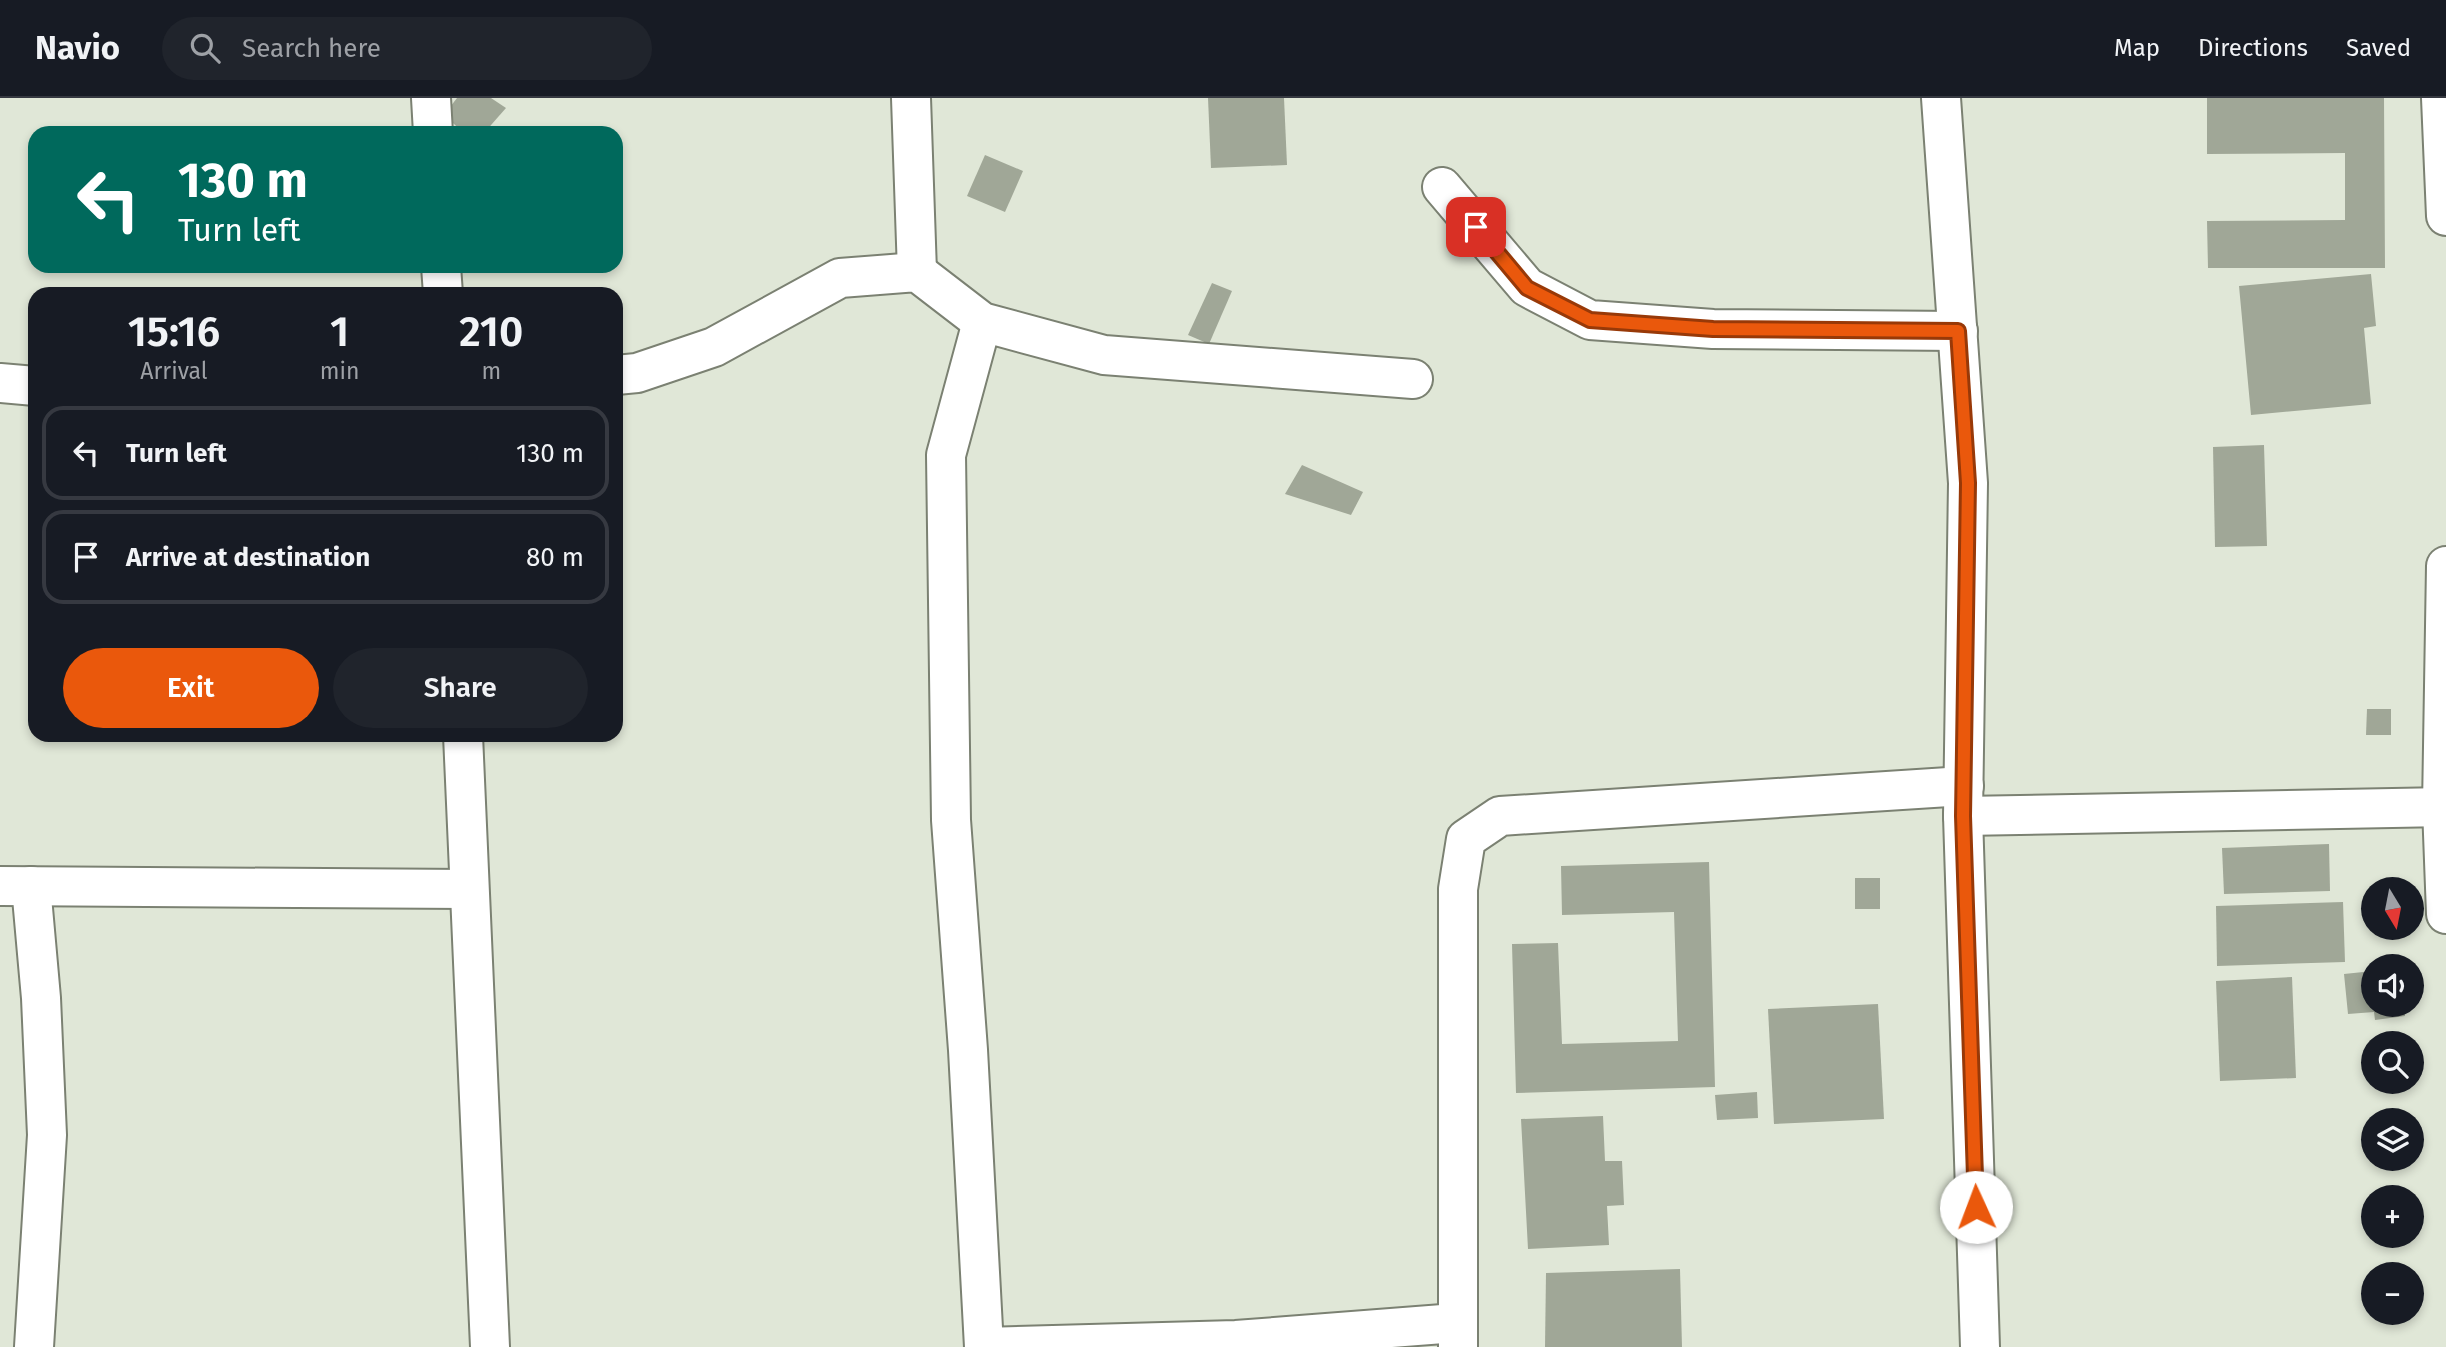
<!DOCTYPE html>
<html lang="en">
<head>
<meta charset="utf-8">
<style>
	:root { --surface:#171b24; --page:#20242c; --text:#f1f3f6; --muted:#9ea1a6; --line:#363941; --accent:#ea580c }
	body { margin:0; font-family:"Fira Sans",sans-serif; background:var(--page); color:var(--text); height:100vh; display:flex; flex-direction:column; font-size:26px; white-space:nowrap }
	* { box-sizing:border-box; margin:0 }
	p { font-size:23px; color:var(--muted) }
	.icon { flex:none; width:38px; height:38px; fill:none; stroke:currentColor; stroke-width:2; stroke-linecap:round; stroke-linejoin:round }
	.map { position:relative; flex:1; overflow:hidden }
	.sheet { position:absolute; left:28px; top:189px; width:595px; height:455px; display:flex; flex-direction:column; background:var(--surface); border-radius:21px; box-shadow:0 4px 10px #0003 }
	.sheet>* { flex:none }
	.banner { position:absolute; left:28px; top:28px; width:595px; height:147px; border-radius:21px; box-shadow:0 4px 10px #0003; background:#00695c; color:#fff; overflow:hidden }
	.needle { width:46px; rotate:170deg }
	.controls { position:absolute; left:2361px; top:779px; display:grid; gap:14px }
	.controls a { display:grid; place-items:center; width:63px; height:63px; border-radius:50%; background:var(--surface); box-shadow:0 4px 10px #0003; font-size:35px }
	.pin { position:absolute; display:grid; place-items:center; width:60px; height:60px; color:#fff; margin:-30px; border-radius:14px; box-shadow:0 4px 10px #0006 }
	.me { position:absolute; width:77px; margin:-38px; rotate:358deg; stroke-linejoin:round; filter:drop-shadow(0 0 5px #0008) }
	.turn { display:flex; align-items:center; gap:24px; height:147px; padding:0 35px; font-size:32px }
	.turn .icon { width:91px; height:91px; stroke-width:2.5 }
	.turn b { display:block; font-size:49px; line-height:60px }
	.eta { display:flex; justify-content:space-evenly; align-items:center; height:119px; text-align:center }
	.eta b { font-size:42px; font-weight:600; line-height:49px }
	.cta { display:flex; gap:14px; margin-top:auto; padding:14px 35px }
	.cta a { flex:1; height:80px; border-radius:42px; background:var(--accent); color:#fff; font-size:28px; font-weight:600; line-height:80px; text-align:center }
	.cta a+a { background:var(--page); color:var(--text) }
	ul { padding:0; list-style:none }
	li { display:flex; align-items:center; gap:21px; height:94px; margin:0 14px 10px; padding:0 21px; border:4px solid var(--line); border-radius:21px }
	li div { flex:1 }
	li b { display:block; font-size:26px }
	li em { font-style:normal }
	header { display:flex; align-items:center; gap:42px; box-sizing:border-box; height:98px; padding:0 35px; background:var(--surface); border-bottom:2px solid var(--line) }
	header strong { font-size:33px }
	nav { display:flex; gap:38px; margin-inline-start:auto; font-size:24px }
	.search { width:490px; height:63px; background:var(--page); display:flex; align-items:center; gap:18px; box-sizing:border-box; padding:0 24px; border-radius:38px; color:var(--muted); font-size:26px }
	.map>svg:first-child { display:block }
	.building { fill:#a0a797 }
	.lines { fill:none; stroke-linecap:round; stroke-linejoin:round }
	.street-casing { stroke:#7b8172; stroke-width:42 }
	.street { stroke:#fff; stroke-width:38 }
	.route-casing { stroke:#983908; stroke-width:18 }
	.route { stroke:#ea580c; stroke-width:12 }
</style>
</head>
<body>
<header>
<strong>Navio</strong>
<div class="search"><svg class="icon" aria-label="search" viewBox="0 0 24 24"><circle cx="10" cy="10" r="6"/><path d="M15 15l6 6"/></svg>Search here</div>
<nav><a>Map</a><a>Directions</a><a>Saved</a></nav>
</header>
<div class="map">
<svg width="2446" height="1249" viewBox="0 0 2446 1249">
	<rect width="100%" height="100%" fill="#e0e7d7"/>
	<!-- building -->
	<g class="building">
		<path d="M 457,0 L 491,0 L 506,10 L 484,35 L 464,35 L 444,17 Z"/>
		<path d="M 1208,0 L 1284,0 L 1287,67 L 1211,70 Z"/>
		<path d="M 2207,0 L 2384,0 L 2385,170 L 2208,170 L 2207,123 L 2345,122 L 2345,55 L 2207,56 Z"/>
		<path d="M 985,57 L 1023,73 L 1005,114 L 967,98 Z"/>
		<path d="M 2371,176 L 2376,228 L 2364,230 L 2371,306 L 2251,317 L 2239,188 Z"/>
		<path d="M 1212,185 L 1232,193 L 1209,246 L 1188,237 Z"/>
		<path d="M 2264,347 L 2267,448 L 2215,449 L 2213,349 Z"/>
		<path d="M 1302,367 L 1363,394 L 1351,417 L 1285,396 Z"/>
		<path d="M 2367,611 L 2391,611 L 2391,637 L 2366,637 Z"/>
		<path d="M 2329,746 L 2330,793 L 2224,796 L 2222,750 Z"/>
		<path d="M 1709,764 L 1715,989 L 1516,995 L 1512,846 L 1558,845 L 1562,946 L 1678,943 L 1674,814 L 1562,817 L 1561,768 Z"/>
		<rect x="1855" y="780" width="25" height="31"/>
		<path d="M 2343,804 L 2345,864 L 2217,868 L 2216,808 Z"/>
		<path d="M 2373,873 L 2373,906 L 2403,906 L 2405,918 L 2375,922 L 2374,914 L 2348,916 L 2344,876 Z"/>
		<path d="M 2292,879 L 2296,980 L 2220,983 L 2216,883 Z"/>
		<path d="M 1878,906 L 1884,1021 L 1774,1026 L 1768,911 Z"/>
		<path d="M 1757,994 L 1758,1020 L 1717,1022 L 1715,997 Z"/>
		<path d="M 1603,1018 L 1605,1063 L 1622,1063 L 1624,1107 L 1607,1108 L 1609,1147 L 1528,1151 L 1521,1021 Z"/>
		<path d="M 1680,1171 L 1682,1249 L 1545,1249 L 1546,1175 Z"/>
	</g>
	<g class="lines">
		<!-- street casing -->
		<g class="street-casing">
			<g id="street">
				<path d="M 431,0 L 433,35"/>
				<path d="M 911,0 L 917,174"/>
				<path d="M 1941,0 L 1968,385 L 1963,718 L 1980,1249"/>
				<path d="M 2441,0 L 2446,118"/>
				<path d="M 1442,89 L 1527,189 L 1590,222 L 1713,231 L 1958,233"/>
				<path d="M 441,168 L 443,196"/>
				<path d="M 982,224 L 946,357 L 951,722 L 968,952 L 984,1249 L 1236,1242 L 1456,1225"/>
				<path d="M 616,277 L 637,275 L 714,249 L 840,180 L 917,174 L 982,224 L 1104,257 L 1413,281"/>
				<path d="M 0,285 L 35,288"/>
				<path d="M 2446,468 L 2442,709 L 2446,816"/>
				<path d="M 463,637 L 490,1249"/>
				<path d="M 1963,718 L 2446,709"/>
				<path d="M 0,788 L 469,791"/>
				<path d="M 31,788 L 41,900 L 47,1037 L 34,1249"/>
				<path d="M 1458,1249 L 1458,791 L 1466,741 L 1500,718 L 1964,688"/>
			</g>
		</g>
		<!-- street -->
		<use href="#street" class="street"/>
	</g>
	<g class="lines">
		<!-- route casing -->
		<g class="route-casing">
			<path id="route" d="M 1476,129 L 1527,190 L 1590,222 L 1713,231 L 1958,233 L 1968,385 L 1963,718 L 1976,1109"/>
		</g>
		<!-- route -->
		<use href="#route" class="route"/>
	</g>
</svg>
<div class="controls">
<a><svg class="needle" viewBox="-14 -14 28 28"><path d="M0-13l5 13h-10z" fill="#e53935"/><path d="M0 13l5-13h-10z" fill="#9ea1a6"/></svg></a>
<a><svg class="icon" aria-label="sound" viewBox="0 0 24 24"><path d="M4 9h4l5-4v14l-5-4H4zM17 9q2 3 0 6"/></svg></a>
<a><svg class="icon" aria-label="search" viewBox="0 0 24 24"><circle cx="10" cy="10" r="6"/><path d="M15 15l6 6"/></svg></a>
<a><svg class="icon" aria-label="layers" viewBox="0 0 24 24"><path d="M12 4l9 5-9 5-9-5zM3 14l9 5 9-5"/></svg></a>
<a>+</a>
<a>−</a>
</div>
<div class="pin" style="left:1476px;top:129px;background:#d93025"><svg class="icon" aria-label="arrive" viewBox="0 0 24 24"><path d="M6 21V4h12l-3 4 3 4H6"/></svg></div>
<svg class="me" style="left:1976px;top:1109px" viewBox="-20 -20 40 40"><circle r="19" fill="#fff"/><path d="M0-13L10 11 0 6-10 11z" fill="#ea580c"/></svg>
<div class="banner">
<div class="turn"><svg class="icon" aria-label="left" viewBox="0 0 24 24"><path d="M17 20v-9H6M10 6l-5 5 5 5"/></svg><div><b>130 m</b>Turn left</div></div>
</div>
<section class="sheet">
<div class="eta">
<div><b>15:16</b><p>Arrival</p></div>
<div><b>1</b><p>min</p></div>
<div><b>210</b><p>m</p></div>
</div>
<ul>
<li><svg class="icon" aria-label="left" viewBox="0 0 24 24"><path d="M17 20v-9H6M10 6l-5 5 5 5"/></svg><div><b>Turn left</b></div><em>130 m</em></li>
<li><svg class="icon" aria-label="arrive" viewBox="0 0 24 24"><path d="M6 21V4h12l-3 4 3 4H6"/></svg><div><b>Arrive at destination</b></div><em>80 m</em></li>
</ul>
<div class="cta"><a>Exit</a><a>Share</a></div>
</section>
</div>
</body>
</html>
